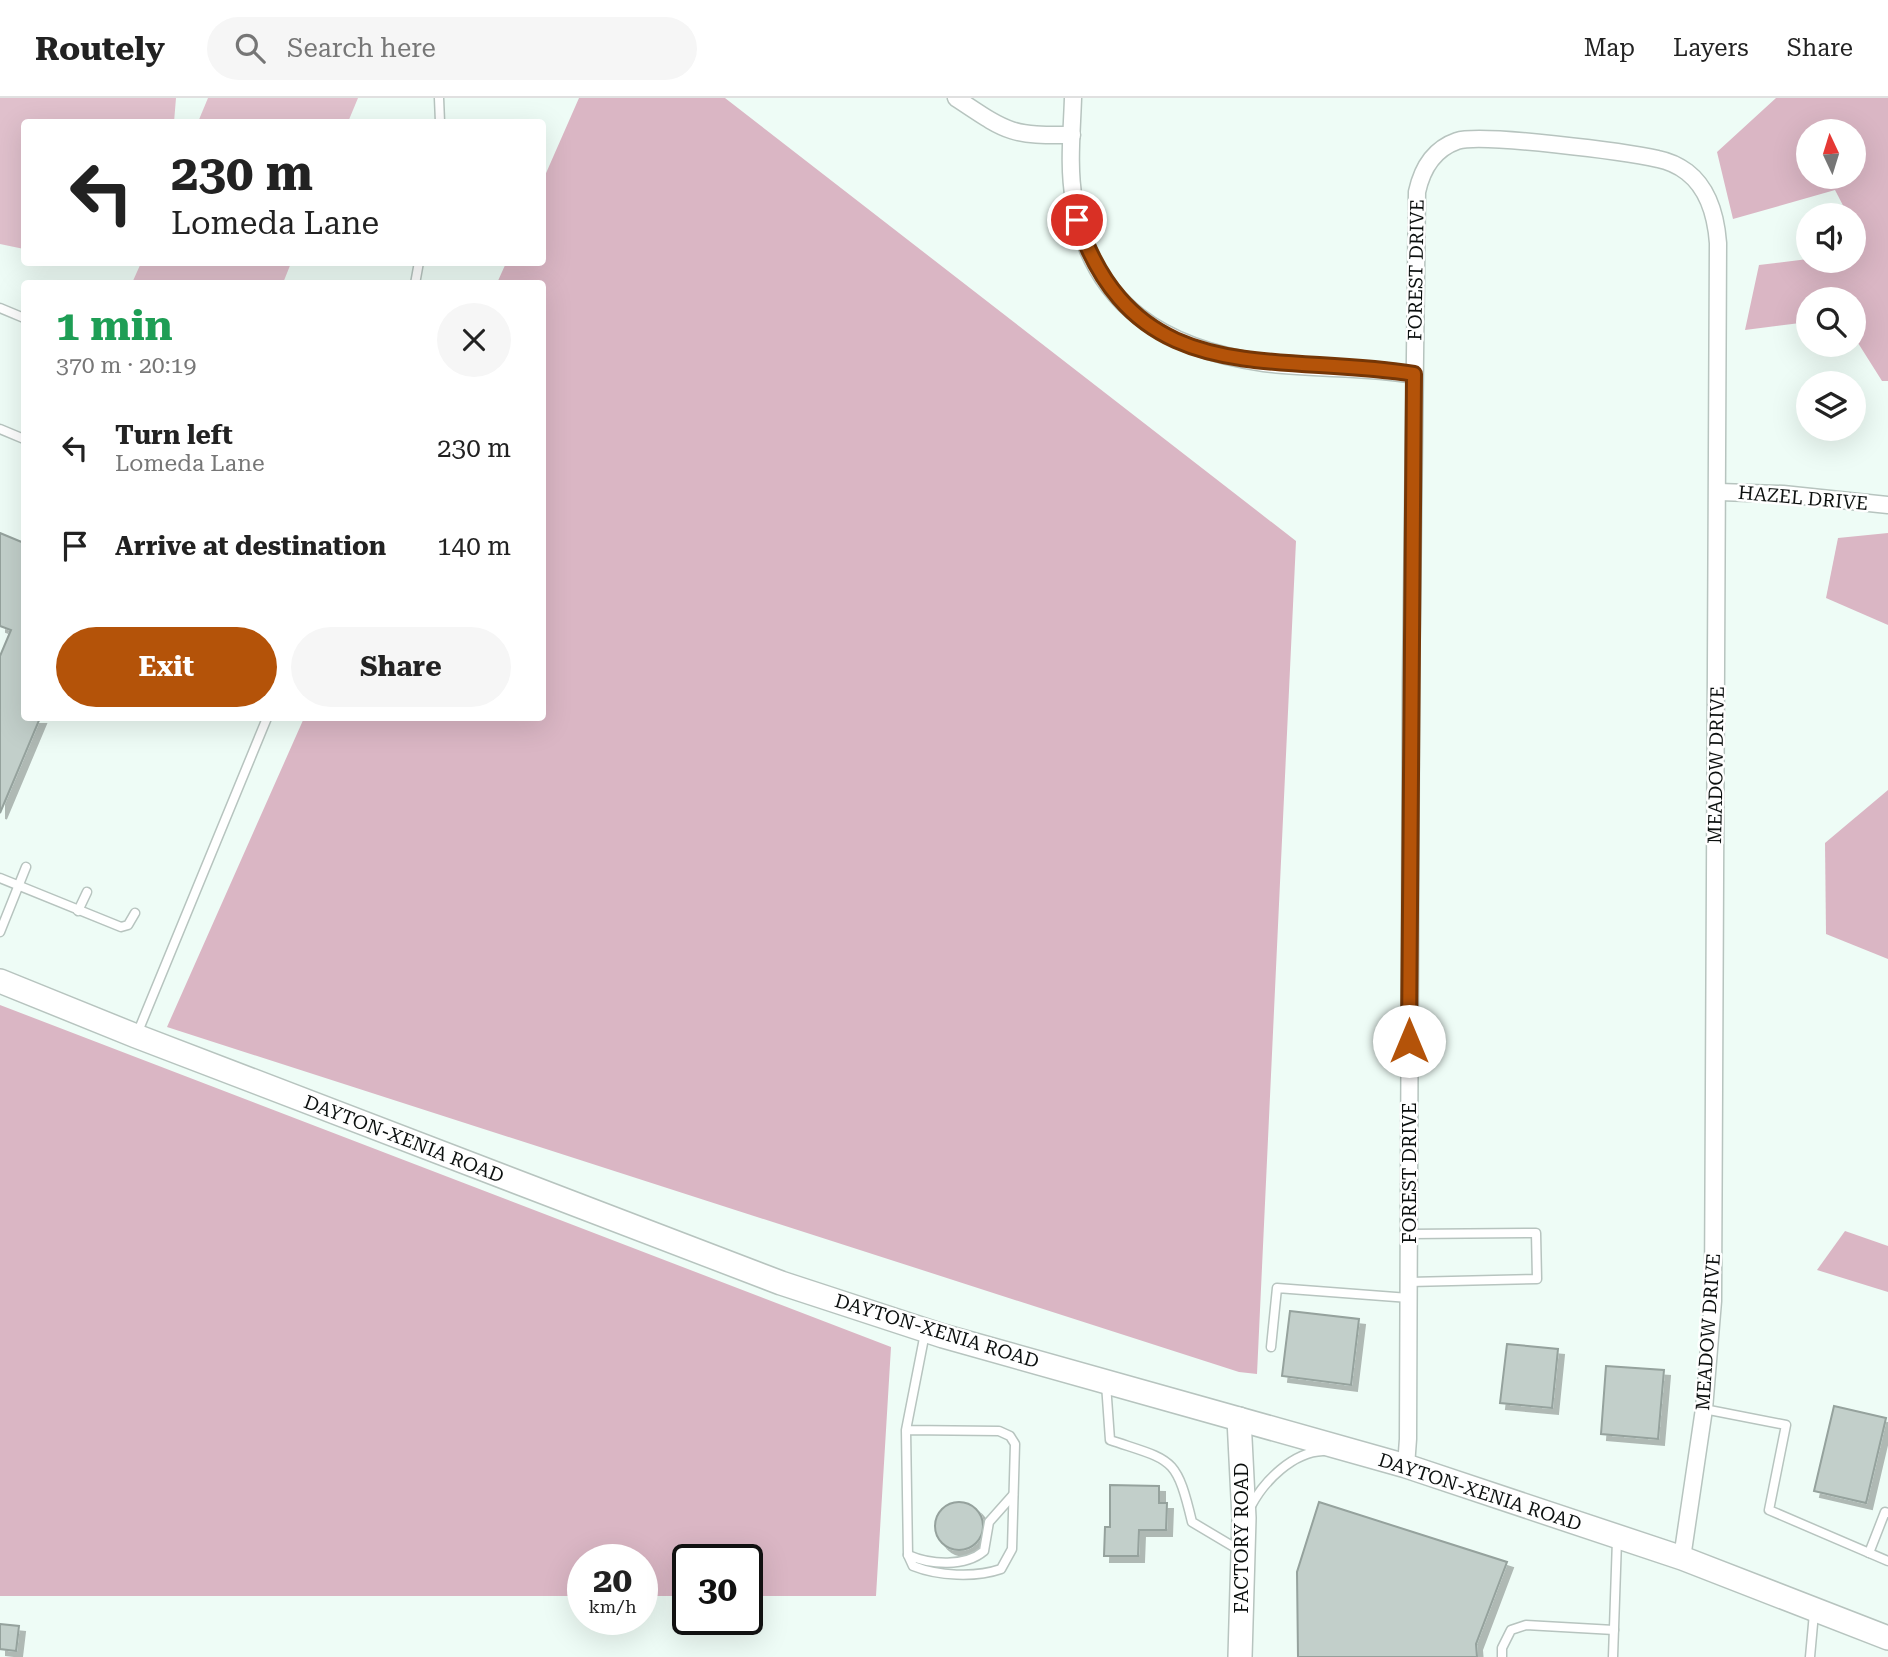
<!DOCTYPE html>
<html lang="en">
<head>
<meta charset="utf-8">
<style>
	:root { --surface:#fff; --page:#f6f6f6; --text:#222; --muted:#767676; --line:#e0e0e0; --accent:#b45309 }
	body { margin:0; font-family:"Roboto Serif",serif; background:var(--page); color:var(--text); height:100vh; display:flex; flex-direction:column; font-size:26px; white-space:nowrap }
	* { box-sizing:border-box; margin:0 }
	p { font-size:23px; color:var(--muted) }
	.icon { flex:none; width:38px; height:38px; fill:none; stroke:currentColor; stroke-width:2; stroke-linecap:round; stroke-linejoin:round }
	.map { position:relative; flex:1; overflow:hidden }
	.details { position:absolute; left:21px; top:182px; width:525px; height:441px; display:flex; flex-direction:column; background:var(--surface); border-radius:7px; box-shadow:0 7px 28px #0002 }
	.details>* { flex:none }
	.banner { position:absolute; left:21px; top:21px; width:525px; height:147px; border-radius:7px; box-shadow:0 7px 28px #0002; background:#fff; color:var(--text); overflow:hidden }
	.needle { width:46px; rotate:356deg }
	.buttons { position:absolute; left:1796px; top:21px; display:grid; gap:14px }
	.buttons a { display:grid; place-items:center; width:70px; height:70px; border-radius:50%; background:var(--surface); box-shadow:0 7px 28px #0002; font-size:35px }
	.speed { position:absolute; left:567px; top:1446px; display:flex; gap:14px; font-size:35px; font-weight:700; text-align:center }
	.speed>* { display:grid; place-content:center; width:91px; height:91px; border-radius:50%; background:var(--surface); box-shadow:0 7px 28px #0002; line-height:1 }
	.speed small { font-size:18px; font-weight:400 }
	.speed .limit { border:4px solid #111; border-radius:10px; background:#fff; color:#111 }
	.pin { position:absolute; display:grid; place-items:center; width:60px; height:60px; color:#fff; margin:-30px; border:4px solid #fff; border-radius:50%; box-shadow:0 2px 7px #0007 }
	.me { position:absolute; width:77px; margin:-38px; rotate:0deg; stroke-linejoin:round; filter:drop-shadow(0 0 5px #0008) }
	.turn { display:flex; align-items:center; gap:24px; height:147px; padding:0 35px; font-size:32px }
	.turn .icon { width:91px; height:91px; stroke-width:2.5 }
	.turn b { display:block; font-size:49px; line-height:60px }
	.round { display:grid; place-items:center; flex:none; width:74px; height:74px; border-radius:37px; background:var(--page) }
	.overview { display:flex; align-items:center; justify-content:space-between; height:119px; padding:0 35px }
	h1 { font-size:42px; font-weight:700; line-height:52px; color:#1e9e55 }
	.button { display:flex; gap:14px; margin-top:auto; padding:14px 35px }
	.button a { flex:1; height:80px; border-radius:42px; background:var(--accent); color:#fff; font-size:28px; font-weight:700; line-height:80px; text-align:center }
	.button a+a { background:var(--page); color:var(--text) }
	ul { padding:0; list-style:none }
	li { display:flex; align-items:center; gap:21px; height:98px; padding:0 35px }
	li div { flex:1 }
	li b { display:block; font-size:26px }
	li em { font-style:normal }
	header { display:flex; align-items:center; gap:42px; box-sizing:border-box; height:98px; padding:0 35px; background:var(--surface); border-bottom:2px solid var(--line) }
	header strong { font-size:33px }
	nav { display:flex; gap:38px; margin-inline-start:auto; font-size:24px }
	.search { width:490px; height:63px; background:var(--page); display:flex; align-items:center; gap:18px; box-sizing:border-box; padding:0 24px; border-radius:38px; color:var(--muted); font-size:26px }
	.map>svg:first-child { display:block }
	.green { fill:#e0c0cc }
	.forest { fill:#dab6c4; fill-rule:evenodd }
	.building { fill:#c2cfca; stroke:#95a29d; stroke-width:2; filter:url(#shadow) }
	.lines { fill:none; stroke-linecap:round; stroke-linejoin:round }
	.lane-casing { stroke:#b7c4bf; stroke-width:11 }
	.street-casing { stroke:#b7c4bf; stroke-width:19 }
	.secondary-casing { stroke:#b7c4bf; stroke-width:26 }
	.lane { stroke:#fff; stroke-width:8 }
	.street { stroke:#fff; stroke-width:16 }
	.secondary { stroke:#fff; stroke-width:23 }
	.route-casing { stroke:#753606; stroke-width:18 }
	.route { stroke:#b45309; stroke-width:12 }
	.labels { text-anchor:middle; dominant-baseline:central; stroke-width:5; stroke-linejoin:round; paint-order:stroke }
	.street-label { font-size:19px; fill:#0c100f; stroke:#fff }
</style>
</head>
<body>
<header>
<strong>Routely</strong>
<div class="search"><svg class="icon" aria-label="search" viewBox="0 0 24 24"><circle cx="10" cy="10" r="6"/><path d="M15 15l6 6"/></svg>Search here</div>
<nav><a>Map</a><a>Layers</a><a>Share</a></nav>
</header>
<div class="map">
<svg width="1888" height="1559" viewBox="0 0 1888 1559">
	<defs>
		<filter id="shadow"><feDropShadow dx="6" dy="6" stdDeviation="0" flood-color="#0004"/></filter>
	</defs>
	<rect width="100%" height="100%" fill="#eefcf6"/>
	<!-- green -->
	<g class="green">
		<path d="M 0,0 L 176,0 L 174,24 L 24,24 L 24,151 L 0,146 Z"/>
		<path d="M 208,0 L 358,0 L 348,24 L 198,24 Z"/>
		<path d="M 141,165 L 141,164 L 291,165 L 283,185 L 132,185 Z"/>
	</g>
	<!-- forest -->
	<g class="forest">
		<path d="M 579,0 L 725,0 L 1296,443 L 1257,1276 L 1239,1274 L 167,929 L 304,620 L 542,620 L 542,186 L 497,185 L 506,165 L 542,164 L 543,82 Z"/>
		<path d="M 1776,0 L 1888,0 L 1888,283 L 1882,283 L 1853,237 L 1853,201 L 1808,201 L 1808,224 L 1745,232 L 1759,167 L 1808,161 L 1853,163 L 1853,145 L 1860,141 L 1853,127 L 1853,117 L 1848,117 L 1835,92 L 1733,121 L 1717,54 ZM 1853,33 L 1853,79 L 1808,79 L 1808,33 Z"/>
		<path d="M 1888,435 L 1888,527 L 1826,500 L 1838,440 Z"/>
		<path d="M 1888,692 L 1888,861 L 1826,836 L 1825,745 Z"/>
		<path d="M 0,907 L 891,1249 L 876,1498 L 747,1498 L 747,1461 L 688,1461 L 688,1498 L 642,1498 L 642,1461 L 583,1461 L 583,1498 L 0,1498 Z"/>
		<path d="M 1845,1133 L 1888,1148 L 1888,1194 L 1817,1172 Z"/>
	</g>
	<!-- building -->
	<g class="building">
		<path d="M 0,435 L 24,445 L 24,620 L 40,620 L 0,715 L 0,558 L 11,532 L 0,528 Z"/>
		<path d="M 1290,1213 L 1359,1221 L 1351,1287 L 1282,1278 Z"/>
		<path d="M 1507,1246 L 1558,1251 L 1552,1310 L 1500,1305 Z"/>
		<path d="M 1606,1268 L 1664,1272 L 1658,1341 L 1601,1336 Z"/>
		<path d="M 1834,1308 L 1886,1320 L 1866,1405 L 1814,1393 Z"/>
		<path d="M 1110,1387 L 1159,1388 L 1159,1405 L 1167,1405 L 1166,1432 L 1139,1432 L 1138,1458 L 1104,1458 L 1105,1429 L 1110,1429 Z"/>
		<path d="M 1319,1404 L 1507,1464 L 1476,1546 L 1477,1559 L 1298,1559 L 1297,1474 Z"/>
		<circle cx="959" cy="1428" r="24"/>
		<path d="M 0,1526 L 19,1528 L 16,1553 L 0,1551 Z"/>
	</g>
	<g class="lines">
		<!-- lane casing -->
		<g class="lane-casing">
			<g id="lane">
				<path d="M 439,0 L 440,24"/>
				<path d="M 415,186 L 419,164"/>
				<path d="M 0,210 L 24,220"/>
				<path d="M 0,331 L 24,341"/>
				<path d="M 0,780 L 121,829 L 128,827 L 135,815"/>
				<path d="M 78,813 L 87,794"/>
				<path d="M 0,834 L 26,769"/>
				<path d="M 137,936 L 267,620"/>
				<path d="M 1409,1184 L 1537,1181 L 1536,1135 L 1409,1136"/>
				<path d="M 1271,1249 L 1277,1190 L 1409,1200"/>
				<path d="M 1106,1286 L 1110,1342 C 1172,1363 1176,1357 1192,1424 L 1239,1452"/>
				<path d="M 1704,1311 L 1786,1327 L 1769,1412 L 1888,1463"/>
				<path d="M 906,1332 L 999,1333 L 1010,1338 L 1015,1346 L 1012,1451 L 1001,1471 C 975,1480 938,1478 913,1468 L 908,1457 L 906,1332 L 925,1235"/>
				<path d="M 1251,1408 C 1264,1383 1293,1354 1323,1353"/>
				<path d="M 1869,1455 L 1885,1414 L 1888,1415"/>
				<path d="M 908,1457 C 931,1467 965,1469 984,1453 L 989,1424 L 1013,1397"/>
				<path d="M 1502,1559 L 1502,1550 L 1511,1532 L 1526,1527 L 1614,1532"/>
				<path d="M 1613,1559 L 1617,1442"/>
				<path d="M 1810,1559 L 1814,1515"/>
			</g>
		</g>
		<!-- street casing -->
		<g class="street-casing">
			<g id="street">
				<path d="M 956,0 C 1007,34 1010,38 1072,37"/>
				<path d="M 1073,0 C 1072,33 1068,69 1074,102 C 1091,208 1165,251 1264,265 C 1314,272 1364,268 1414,277"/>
				<path d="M 1719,394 L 1783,396 L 1888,407"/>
				<path d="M 1406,1368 L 1408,1341 L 1411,586 L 1417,94 C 1422,71 1434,51 1457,43 C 1482,35 1627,54 1658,61 C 1668,63 1679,68 1687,74 C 1709,91 1716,118 1718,145 L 1713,1203 L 1704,1311 L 1682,1460"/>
			</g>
		</g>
		<!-- secondary casing -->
		<g class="secondary-casing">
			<g id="secondary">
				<path d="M 0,883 L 136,938 L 781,1185 L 943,1238 L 1406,1368 L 1682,1460 L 1888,1540"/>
				<path d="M 1239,1321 L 1244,1420 L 1240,1559"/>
			</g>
		</g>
		<!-- lane -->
		<use href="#lane" class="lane"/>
		<!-- street -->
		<use href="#street" class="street"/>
		<!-- secondary -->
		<use href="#secondary" class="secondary"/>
	</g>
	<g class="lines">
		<!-- route casing -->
		<g class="route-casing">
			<path id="route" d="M 1077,122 C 1136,295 1273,253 1414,276 L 1409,943"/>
		</g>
		<!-- route -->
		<use href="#route" class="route"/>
	</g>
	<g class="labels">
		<!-- street labels -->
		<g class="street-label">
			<text transform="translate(1416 172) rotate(-89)">FOREST DRIVE</text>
			<text transform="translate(1803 400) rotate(5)">HAZEL DRIVE</text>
			<text transform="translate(1716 667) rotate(-89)">MEADOW DRIVE</text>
			<text transform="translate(404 1041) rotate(21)">DAYTON-XENIA ROAD</text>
			<text transform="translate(1409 1075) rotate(-90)">FOREST DRIVE</text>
			<text transform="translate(937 1233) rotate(17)">DAYTON-XENIA ROAD</text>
			<text transform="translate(1708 1234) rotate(-86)">MEADOW DRIVE</text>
			<text transform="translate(1480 1394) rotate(18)">DAYTON-XENIA ROAD</text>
			<text transform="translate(1241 1440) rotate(-90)">FACTORY ROAD</text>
		</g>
	</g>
</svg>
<div class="buttons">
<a><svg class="needle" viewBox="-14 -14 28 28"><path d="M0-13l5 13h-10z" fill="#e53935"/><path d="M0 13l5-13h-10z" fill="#767676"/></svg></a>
<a><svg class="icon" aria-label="sound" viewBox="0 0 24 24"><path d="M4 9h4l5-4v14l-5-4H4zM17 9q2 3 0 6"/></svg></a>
<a><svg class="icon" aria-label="search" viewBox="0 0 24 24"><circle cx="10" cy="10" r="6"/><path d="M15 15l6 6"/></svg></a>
<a><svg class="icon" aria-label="layers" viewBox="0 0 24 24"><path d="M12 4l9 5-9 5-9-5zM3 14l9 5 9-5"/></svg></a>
</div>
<div class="speed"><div>20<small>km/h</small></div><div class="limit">30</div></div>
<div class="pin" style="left:1077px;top:122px;background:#d93025"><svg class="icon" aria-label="arrive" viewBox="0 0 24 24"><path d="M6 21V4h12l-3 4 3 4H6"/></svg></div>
<svg class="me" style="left:1409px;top:943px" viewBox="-20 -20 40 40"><circle r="19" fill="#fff"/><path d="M0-13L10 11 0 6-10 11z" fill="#b45309"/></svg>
<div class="banner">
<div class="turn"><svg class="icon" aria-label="left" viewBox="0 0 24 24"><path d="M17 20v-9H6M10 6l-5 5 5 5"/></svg><div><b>230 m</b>Lomeda Lane</div></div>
</div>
<section class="details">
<div class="overview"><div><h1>1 min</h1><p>370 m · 20:19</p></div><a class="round"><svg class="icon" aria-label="close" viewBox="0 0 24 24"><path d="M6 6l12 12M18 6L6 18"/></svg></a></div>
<ul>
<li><svg class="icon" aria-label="left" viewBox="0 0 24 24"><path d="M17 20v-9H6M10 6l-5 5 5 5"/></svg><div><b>Turn left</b><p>Lomeda Lane</p></div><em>230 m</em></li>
<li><svg class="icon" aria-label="arrive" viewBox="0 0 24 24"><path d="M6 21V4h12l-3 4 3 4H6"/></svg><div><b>Arrive at destination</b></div><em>140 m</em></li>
</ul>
<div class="button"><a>Exit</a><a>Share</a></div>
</section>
</div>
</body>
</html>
